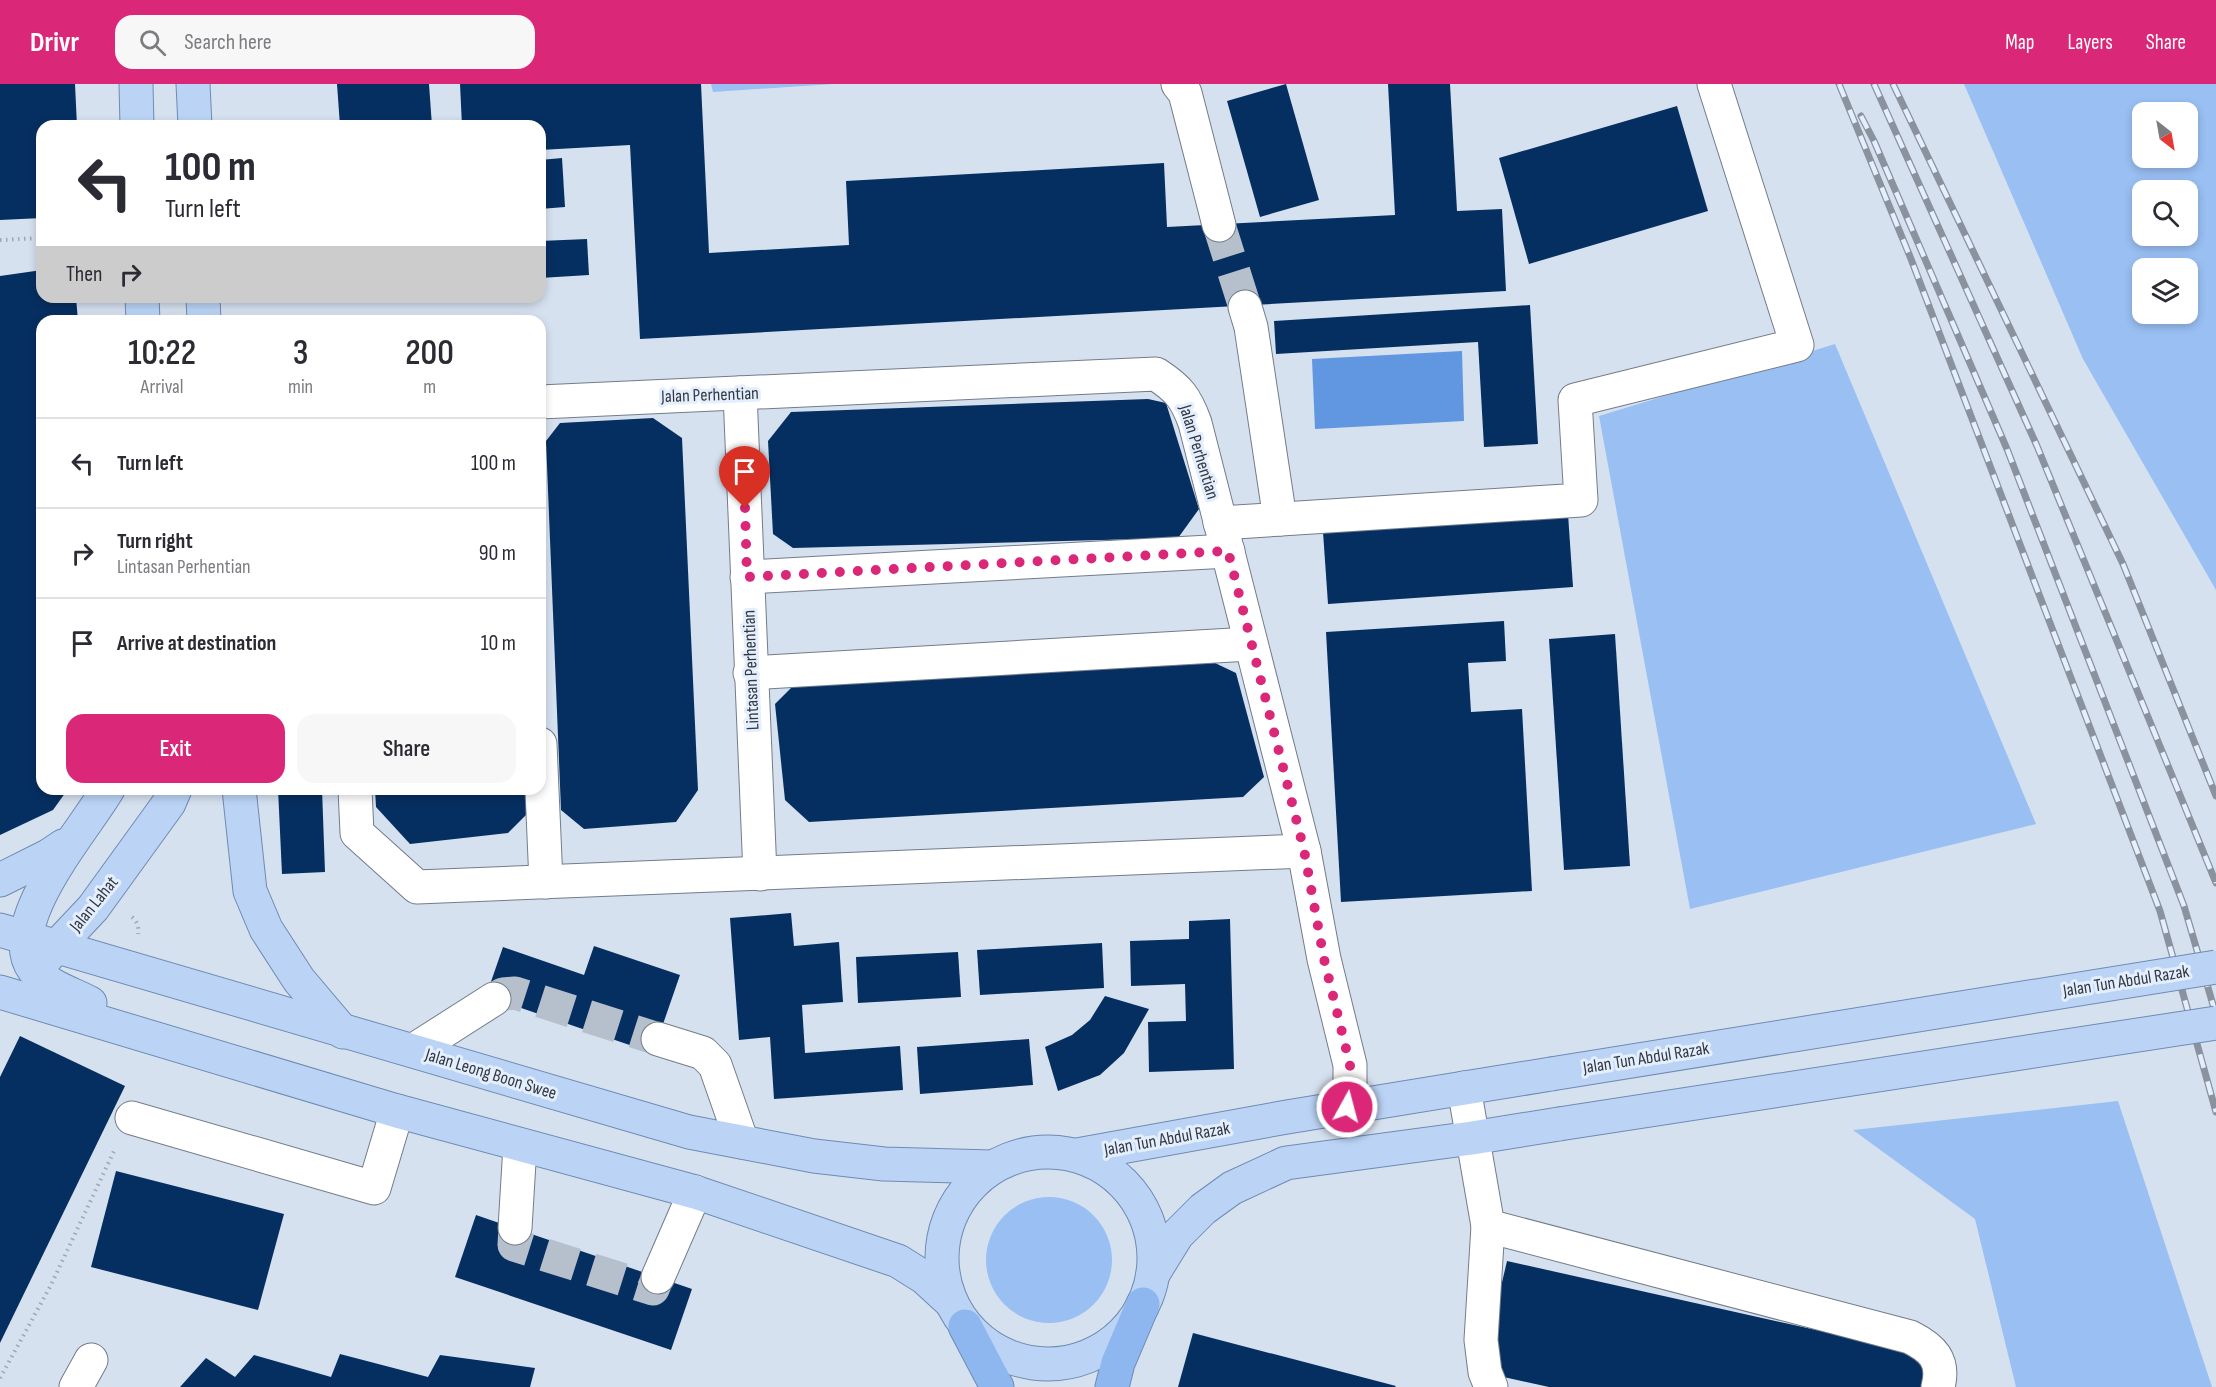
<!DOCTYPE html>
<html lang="en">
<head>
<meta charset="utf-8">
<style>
	:root { --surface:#fff; --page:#f7f7f7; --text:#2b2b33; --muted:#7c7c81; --line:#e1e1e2; --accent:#db2777 }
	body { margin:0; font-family:"Sofia Sans Condensed",sans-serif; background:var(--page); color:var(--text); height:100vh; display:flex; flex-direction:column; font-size:22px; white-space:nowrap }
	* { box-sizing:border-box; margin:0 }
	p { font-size:20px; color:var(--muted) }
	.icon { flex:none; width:33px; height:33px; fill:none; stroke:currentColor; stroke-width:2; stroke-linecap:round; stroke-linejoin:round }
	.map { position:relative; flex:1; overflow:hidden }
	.sheet { position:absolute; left:36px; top:231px; width:510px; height:480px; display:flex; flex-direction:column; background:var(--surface); border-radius:18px; box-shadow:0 3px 9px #0003 }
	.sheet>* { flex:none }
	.banner { position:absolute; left:36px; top:36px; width:510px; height:183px; border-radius:18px; box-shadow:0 3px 9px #0003; background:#fff; color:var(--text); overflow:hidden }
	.needle { width:39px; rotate:149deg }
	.fabs { position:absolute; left:2132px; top:18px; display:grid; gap:12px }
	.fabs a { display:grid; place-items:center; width:66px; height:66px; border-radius:12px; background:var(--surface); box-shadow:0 3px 9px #0003; font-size:30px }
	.pin { position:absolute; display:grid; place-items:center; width:51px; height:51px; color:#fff; margin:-62px -26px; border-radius:50% 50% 50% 0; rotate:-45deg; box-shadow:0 0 6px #0007 }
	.pin .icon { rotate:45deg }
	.me { position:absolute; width:66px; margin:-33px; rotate:7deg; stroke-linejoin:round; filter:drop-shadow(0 0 4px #0008) }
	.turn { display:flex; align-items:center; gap:21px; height:126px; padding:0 30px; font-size:27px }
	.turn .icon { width:78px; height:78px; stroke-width:2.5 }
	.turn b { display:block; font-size:42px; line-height:51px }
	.then { display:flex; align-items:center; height:57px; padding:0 30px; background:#0003; gap:12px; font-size:22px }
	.eta { display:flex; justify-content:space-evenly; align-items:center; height:102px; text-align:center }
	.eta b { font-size:36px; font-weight:600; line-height:42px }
	.action { display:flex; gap:12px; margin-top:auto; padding:12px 30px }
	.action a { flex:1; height:69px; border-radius:18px; background:var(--accent); color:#fff; font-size:24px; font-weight:600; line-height:69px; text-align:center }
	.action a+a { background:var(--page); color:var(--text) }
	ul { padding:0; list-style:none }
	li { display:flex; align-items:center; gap:18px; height:90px; padding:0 30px; border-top:2px solid var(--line) }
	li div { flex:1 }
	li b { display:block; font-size:22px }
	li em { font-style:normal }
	header { display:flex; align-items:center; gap:36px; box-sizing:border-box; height:84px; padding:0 30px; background:var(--accent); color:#fff }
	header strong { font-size:28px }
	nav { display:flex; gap:33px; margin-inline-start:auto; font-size:21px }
	.search { width:420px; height:54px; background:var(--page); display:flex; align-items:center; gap:15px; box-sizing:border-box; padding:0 21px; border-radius:18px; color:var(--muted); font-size:22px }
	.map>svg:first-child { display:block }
	.green { fill:#99bff3; fill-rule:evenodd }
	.water { fill:#6197e0 }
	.building { fill:#062f61 }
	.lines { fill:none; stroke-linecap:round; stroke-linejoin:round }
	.minor-tunnel { stroke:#b6bfcc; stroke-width:33; stroke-dasharray:33 16; stroke-linecap:butt }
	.minor-casing { stroke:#727c8a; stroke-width:35 }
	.major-casing { stroke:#6e8bb2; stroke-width:35 }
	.highway-casing { stroke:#6e8bb2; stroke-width:35 }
	.path { stroke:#9ea7b3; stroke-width:4; stroke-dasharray:1.5 4.5; stroke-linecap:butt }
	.minor { stroke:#fff; stroke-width:33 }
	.major { stroke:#bbd4f6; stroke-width:33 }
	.highway { stroke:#8eb7f0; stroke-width:33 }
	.rail-casing { stroke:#8a929d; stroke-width:7 }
	.rail { stroke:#e3eefe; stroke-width:4.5; stroke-dasharray:14; stroke-linecap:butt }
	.major-bridge-casing { stroke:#6e8bb2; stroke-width:35; stroke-linecap:butt }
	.major-bridge { stroke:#bbd4f6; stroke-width:33 }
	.route { stroke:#db2777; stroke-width:10; stroke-dasharray:0 18 }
	.labels { text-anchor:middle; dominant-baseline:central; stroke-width:6; stroke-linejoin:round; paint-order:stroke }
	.street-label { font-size:18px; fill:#34383e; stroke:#e3eefe }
</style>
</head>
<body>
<header>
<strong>Drivr</strong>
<div class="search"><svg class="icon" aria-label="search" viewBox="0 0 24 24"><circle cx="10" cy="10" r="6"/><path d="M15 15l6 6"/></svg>Search here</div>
<nav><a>Map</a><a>Layers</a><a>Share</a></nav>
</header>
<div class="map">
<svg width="2216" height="1303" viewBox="0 0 2216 1303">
	<rect width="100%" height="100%" fill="#d6e1f0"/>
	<!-- green -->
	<g class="green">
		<path d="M 711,0 L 833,0 L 713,8 Z"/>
		<path d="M 1964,0 L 2216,0 L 2216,506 L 2083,275 ZM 2142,28 L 2187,28 L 2187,74 L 2142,74 ZM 2187,106 L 2187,152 L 2142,152 L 2142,106 ZM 2142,184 L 2187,184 L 2187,230 L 2142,230 Z"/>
		<path d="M 1835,260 L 2036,740 L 1690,825 L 1599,332 Z"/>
		<path d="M 2118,1017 L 2212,1303 L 2016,1303 L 1975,1135 L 1853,1046 Z"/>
		<circle cx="1049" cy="1176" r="63"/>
	</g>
	<!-- water -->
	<path class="water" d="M 1462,267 L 1464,337 L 1315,345 L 1312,275 Z"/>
	<!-- building -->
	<g class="building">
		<path d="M 0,0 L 75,0 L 77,42 L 42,42 L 42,134 L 0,136 Z"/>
		<path d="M 337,0 L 429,0 L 432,42 L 340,42 Z"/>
		<path d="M 460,0 L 701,0 L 709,169 L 849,161 L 846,97 L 1164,79 L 1167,143 L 1395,131 L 1388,0 L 1450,0 L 1457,127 L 1502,125 L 1506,207 L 640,255 L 630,61 L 540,66 L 540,42 L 462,42 Z"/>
		<path d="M 1286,0 L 1319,116 L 1260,133 L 1227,17 Z"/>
		<path d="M 1677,22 L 1708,127 L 1529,180 L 1499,74 Z"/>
		<path d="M 562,74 L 565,123 L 540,125 L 540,76 Z"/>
		<path d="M 587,155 L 589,191 L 540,194 L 540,157 Z"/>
		<path d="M 42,186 L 42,213 L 76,213 L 78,237 L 42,237 L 42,705 L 68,705 L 53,726 L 0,751 L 0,192 Z"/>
		<path d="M 1530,221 L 1538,360 L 1484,363 L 1478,258 L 1276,270 L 1274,237 Z"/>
		<path d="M 1148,315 L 1166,319 L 1199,425 L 1178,454 L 793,464 L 773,450 L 768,357 L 791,328 Z"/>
		<path d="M 653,334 L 682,354 L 698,706 L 676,738 L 584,745 L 561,726 L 546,357 L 560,339 Z"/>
		<path d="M 1568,430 L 1573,503 L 1328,520 L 1323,448 Z"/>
		<path d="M 1504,537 L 1506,577 L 1468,579 L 1471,628 L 1522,625 L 1532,807 L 1341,818 L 1326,548 Z"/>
		<path d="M 1615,550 L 1630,782 L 1564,786 L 1549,555 Z"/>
		<path d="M 1215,579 L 1236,589 L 1264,693 L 1243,713 L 809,738 L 785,716 L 775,620 L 792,603 Z"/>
		<path d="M 278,705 L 322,705 L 325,788 L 282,790 Z"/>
		<path d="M 375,705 L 526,705 L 527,730 L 508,749 L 410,760 L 376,723 Z"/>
		<path d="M 791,829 L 794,862 L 839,858 L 843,918 L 802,921 L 805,969 L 900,962 L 903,1006 L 774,1015 L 770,953 L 739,956 L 730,834 Z"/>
		<path d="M 1230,835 L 1234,985 L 1149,988 L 1148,938 L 1186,937 L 1185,900 L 1131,902 L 1130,857 L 1189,855 L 1189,837 Z"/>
		<path d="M 1102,859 L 1104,904 L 980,911 L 977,866 Z"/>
		<path d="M 594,862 L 680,891 L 653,969 L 486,912 L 503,863 L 584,891 Z"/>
		<path d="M 958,868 L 961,913 L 858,919 L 856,873 Z"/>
		<path d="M 1105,912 L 1149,925 L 1124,969 L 1100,991 L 1058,1007 L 1045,963 L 1072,951 L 1090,936 Z"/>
		<path d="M 20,952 L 125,1002 L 0,1259 L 0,993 Z"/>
		<path d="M 1029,955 L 1033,1001 L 920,1010 L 917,963 Z"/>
		<path d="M 116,1087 L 284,1130 L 258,1226 L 91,1183 Z"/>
		<path d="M 476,1131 L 692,1205 L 671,1266 L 455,1193 Z"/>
		<path d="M 1507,1177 L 1933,1272 L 1926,1303 L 1549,1303 L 1481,1288 Z"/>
		<path d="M 1193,1249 L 1396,1302 L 1395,1303 L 1178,1303 Z"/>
		<path d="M 340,1270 L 428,1293 L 440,1271 L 535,1284 L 530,1303 L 180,1303 L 206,1274 L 235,1293 L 254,1271 L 331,1293 Z"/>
	</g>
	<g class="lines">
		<!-- minor-tunnel -->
		<g class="minor-tunnel">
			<path d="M 1219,141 L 1245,223"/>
			<path d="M 494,915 L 503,910 L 515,909 L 658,955"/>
			<path d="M 515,1144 L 514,1161 L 653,1205 L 658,1193"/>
		</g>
		<!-- minor casing -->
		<g class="minor-casing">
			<g id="minor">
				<path d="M 1178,0 L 1185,9 L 1219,141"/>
				<path d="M 1245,223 L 1251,243 L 1280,435"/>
				<path d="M 740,309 L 760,790"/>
				<path d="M 540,318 L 1156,290 C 1179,305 1186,314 1195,339 L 1304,767 L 1324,875 L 1350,981 L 1350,1004 L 1346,1023"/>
				<path d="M 1220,439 L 1581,416 L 1575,316 L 1797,261 L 1714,0"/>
				<path d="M 747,493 L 1228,467"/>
				<path d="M 750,589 L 1250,560"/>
				<path d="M 540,660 L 546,798"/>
				<path d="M 355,705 L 357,749 L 417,803 L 1304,767"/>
				<path d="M 658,955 L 703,969 L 715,981 L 742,1058"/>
				<path d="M 414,966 L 494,915"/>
				<path d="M 1464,1004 L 1488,1142 L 1481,1256 L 1485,1288 L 1491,1303"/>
				<path d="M 132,1034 L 374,1104 L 397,1027"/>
				<path d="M 1488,1142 L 1910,1253 C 1932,1264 1945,1276 1938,1303"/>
				<path d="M 515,1144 L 520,1062"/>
				<path d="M 658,1193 L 695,1108"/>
				<path d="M 76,1303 L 91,1276"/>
			</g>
		</g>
		<!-- major casing -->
		<g class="major-casing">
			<g id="major">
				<path d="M 136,0 L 137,42"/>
				<path d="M 193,0 L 195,42"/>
				<path d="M 142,213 L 143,237"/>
				<path d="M 203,213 L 204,237"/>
				<path d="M 239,705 L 250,807 L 266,845 L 299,896 L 343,948"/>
				<path d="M 0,796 L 48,772 L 63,762"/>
				<path d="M 0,846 L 689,1048 L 814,1072 L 884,1080 L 992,1083"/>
				<path d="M 44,876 L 93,824 L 169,719 L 175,705"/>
				<path d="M 0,908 L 397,1027 L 695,1108 L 898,1177 L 925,1194 L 949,1216"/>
				<path d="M 90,919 C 71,909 49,903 34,886 C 0,840 85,745 108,705"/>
				<circle cx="1048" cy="1174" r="106"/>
				<path d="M 1077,1071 L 1287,1033 L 1551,990"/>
				<path d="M 1153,1190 L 1177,1151 L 1203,1125 L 1232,1104 L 1286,1079 L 1472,1054 L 1559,1040"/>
			</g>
		</g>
		<!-- highway casing -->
		<g class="highway-casing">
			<g id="highway">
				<path d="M 965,1242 L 997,1303"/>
				<path d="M 1112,1303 L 1118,1279 L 1143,1220"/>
			</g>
		</g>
		<!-- path -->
		<g class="path">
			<path d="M 0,156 L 42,154"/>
			<path d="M 132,833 C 137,837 139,843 138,850"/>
			<path d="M 0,1294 L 50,1203 L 115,1065"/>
		</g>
		<!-- minor -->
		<use href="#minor" class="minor"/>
		<!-- major -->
		<use href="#major" class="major"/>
		<!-- highway -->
		<use href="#highway" class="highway"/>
		<!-- rail casing -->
		<g class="rail-casing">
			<g id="rail">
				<path d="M 1839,0 L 1911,175 L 2160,827 L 2216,1028"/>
				<path d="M 1874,0 L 2037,362 L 2216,799"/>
				<path d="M 1893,0 L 2123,480 L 2216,712"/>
				<path d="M 1861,32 L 1874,57 L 2007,365 L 2184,822 L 2216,931"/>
			</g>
		</g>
		<!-- rail -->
		<use href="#rail" class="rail"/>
		<!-- major-bridge casing -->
		<g class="major-bridge-casing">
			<g id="major-bridge">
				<path d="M 1551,990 L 2216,883"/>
				<path d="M 1559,1040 L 2216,939"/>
			</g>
		</g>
		<!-- major-bridge -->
		<use href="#major-bridge" class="major-bridge"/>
	</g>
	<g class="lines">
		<!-- route -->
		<path class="route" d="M 745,424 L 747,493 L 1228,467 L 1304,766 L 1324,875 L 1350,981 L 1350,1004 L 1347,1023"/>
	</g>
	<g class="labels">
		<!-- street labels -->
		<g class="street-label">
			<text transform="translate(710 311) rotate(-2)">Jalan Perhentian</text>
			<text transform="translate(1199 368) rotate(73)">Jalan Perhentian</text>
			<text transform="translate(751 586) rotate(-92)">Lintasan Perhentian</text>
			<text transform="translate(94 820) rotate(-51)">Jalan Lahat</text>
			<text transform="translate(2126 897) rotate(-9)">Jalan Tun Abdul Razak</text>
			<text transform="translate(1646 974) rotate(-9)">Jalan Tun Abdul Razak</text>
			<text transform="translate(491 990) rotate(17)">Jalan Leong Boon Swee</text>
			<text transform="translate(1167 1055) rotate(-10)">Jalan Tun Abdul Razak</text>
		</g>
	</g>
</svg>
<div class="fabs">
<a><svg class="needle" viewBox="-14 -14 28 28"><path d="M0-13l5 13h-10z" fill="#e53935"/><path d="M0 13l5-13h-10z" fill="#7c7c81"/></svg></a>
<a><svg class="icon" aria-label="search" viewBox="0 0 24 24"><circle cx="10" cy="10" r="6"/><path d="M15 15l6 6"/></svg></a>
<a><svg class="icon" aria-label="layers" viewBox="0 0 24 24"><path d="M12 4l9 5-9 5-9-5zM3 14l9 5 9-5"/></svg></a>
</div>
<div class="pin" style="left:745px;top:424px;background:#d93025"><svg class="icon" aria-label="arrive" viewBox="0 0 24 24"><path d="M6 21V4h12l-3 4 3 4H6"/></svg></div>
<svg class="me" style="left:1347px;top:1023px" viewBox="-20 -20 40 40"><circle r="17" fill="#db2777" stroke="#fff" stroke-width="3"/><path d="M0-11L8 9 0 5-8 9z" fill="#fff"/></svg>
<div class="banner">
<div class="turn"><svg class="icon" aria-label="left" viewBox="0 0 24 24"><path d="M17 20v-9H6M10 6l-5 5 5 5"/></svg><div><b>100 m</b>Turn left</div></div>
<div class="then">Then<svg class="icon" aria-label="right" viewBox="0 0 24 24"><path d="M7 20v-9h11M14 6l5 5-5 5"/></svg></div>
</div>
<section class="sheet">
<div class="eta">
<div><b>10:22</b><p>Arrival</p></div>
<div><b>3</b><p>min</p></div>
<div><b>200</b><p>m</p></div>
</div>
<ul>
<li><svg class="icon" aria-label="left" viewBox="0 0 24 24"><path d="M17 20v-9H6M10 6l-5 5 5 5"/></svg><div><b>Turn left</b></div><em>100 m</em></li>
<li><svg class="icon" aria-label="right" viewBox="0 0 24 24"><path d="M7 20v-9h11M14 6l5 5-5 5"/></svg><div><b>Turn right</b><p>Lintasan Perhentian</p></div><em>90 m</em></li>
<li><svg class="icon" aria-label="arrive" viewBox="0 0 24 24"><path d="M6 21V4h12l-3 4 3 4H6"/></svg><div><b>Arrive at destination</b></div><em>10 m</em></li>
</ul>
<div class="action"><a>Exit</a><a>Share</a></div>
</section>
</div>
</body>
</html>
